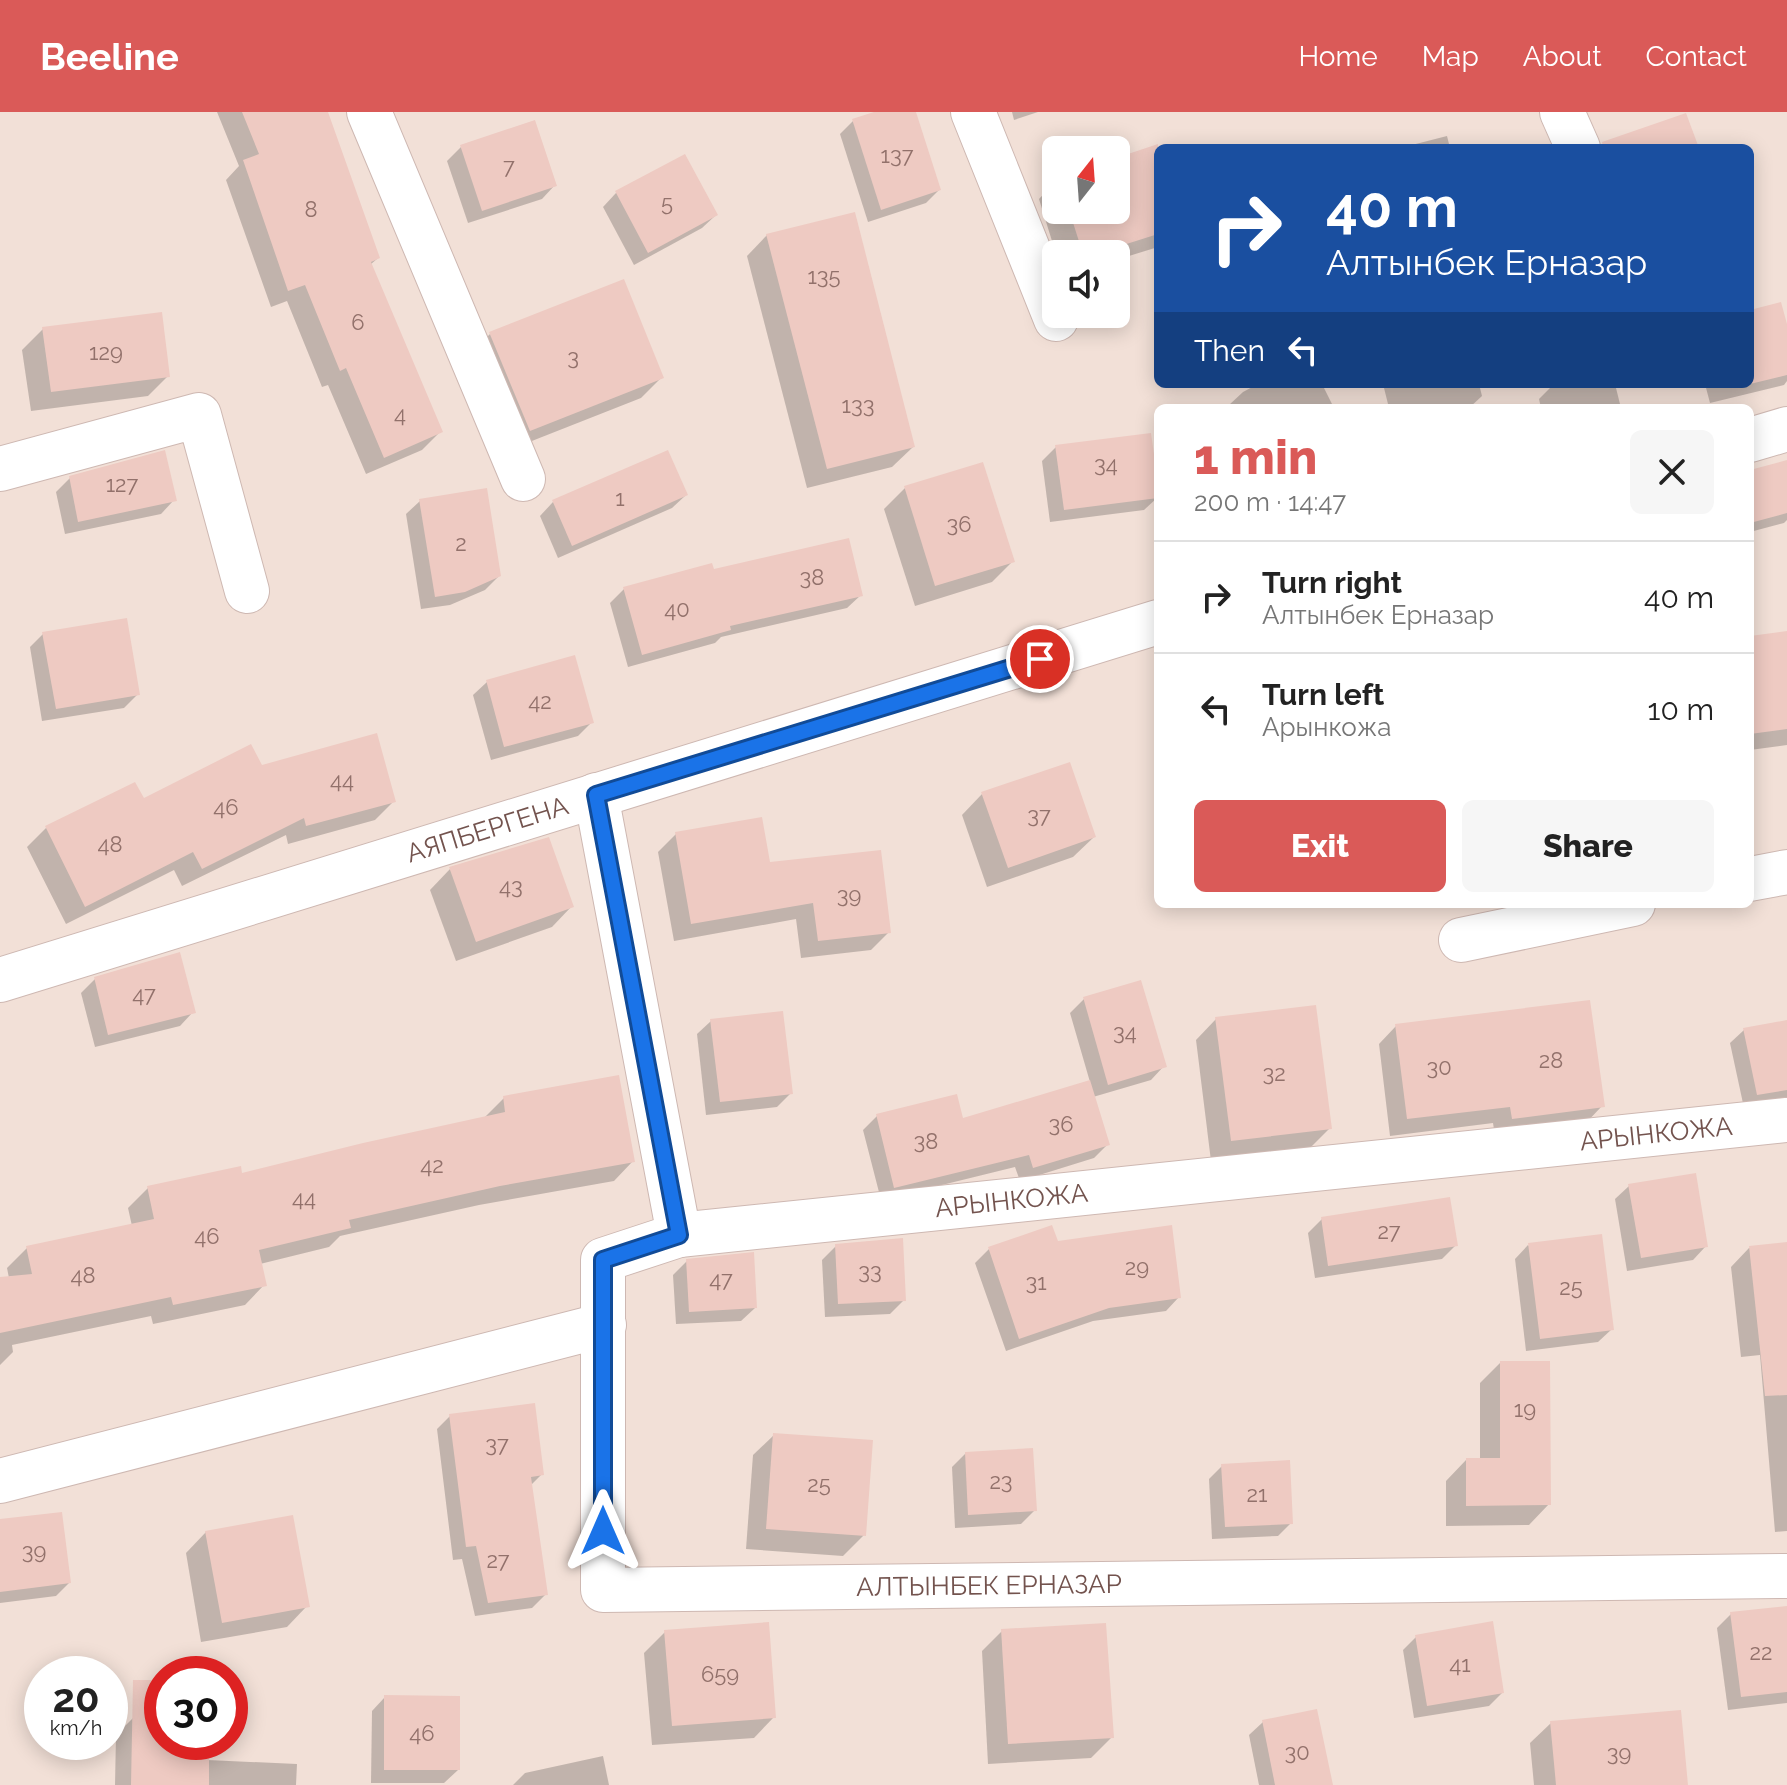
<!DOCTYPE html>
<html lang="en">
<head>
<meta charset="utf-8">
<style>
	:root { --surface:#fff; --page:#f6f6f6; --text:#222; --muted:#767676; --line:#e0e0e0; --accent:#da5a58 }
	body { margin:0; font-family:Raleway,sans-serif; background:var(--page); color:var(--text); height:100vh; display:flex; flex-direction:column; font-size:30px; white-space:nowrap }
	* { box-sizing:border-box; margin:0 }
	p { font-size:26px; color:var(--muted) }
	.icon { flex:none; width:44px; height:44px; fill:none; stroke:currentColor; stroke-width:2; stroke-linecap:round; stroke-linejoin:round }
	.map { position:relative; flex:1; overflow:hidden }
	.drawer { position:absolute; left:1154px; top:292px; width:600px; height:504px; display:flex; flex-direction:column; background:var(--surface); border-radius:12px; box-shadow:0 4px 20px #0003 }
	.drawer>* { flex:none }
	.guide { position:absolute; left:1154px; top:32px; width:600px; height:244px; border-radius:12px; box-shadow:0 4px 20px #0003; background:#1a4fa0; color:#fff; overflow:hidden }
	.needle { width:52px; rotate:17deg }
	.tools { position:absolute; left:1042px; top:24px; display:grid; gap:16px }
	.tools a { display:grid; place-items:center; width:88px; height:88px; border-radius:12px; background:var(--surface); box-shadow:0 4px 20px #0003; font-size:40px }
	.speed { position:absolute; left:24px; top:1544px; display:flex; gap:16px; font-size:40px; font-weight:700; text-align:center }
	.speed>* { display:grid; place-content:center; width:104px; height:104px; border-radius:50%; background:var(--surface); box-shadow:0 4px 20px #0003; line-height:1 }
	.speed small { font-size:20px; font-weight:400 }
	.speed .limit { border:12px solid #d22; background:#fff; color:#111 }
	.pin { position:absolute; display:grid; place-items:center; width:68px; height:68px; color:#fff; margin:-34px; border:4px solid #fff; border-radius:50%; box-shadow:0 2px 8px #0007 }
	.me { position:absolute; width:88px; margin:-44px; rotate:0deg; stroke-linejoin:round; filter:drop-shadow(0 0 6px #0008) }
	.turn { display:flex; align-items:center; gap:28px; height:168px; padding:0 40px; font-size:36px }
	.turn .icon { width:104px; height:104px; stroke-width:2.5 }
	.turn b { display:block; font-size:56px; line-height:68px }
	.then { display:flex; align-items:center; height:76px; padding:0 40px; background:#0003; gap:16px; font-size:30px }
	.round { display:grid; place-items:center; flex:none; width:84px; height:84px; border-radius:12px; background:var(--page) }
	.overview { display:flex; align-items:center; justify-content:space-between; height:136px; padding:0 40px }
	h1 { font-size:48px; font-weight:800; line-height:60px; color:var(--accent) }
	.button { display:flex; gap:16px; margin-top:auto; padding:16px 40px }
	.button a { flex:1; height:92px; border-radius:12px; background:var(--accent); color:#fff; font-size:32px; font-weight:800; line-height:92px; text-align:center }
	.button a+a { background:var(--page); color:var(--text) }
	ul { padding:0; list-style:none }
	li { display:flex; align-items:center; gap:24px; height:112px; padding:0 40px; border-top:2px solid var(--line) }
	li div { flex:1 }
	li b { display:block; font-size:30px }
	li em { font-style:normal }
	header { display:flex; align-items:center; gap:48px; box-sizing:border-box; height:112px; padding:0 40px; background:var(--accent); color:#fff }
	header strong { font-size:38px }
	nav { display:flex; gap:44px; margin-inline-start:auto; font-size:28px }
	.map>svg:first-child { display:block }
	.residential { fill:#f2e0d7; fill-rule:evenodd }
	.shadow { fill:#0003 }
	.building { fill:#eecac2 }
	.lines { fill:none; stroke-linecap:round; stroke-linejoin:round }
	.minor-casing { stroke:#ceb8b2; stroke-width:46 }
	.minor { stroke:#fff; stroke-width:44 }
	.route-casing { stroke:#114b97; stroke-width:20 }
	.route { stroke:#1a73e8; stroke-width:14 }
	.labels { text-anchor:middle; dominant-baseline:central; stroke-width:6; stroke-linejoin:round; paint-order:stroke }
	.number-label { font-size:22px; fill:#92716b }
	.street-label { font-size:26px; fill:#73534e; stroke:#fef4ee }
</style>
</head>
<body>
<header>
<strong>Beeline</strong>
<nav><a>Home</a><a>Map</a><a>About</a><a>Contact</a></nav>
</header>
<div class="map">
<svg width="1787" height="1673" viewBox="0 0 1787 1673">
	<rect width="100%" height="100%" fill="#fbefe8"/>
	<!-- residential -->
	<path class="residential" d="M 0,0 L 1787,0 L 1787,1673 L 0,1673 ZM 1158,36 L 1750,36 L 1750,272 L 1158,272 ZM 1056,38 L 1116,38 L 1116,98 L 1056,98 ZM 1056,142 L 1116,142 L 1116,202 L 1056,202 ZM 1158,296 L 1750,296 L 1750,792 L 1158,792 ZM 42,1562 L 110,1562 L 110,1630 L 42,1630 ZM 162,1562 L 230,1562 L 230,1630 L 162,1630 Z"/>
	<!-- shadow -->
	<g class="shadow">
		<path d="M 217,0 L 315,0 L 378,146 L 370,153 L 440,320 L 422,338 L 366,362 L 328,273 L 322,275 L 287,189 L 271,195 L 226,68 L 239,54 Z"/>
		<path d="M 881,0 L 914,0 L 939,78 L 926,91 L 868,110 L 840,22 L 853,9 Z"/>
		<path d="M 1012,0 L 1038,0 L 1014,8 Z"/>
		<path d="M 1447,24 L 1450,36 L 1400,36 Z"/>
		<path d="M 461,35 L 555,73 L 542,87 L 468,111 L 447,49 Z"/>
		<path d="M 684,45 L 716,103 L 702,116 L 634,153 L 603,95 L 616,81 Z"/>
		<path d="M 1158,45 L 1158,135 L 1116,148 L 1116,142 L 1056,142 L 1039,87 L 1056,69 L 1056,98 L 1116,98 L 1116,48 Z"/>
		<path d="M 767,123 L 913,335 L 892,355 L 807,376 L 747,144 Z"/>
		<path d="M 623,170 L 661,266 L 641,286 L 509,338 L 469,243 L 490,222 Z"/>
		<path d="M 1750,200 L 1787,220 L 1787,269 L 1784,273 L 1710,291 L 1705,272 L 1750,272 Z"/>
		<path d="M 43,217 L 168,264 L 148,284 L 31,299 L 22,238 Z"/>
		<path d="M 1258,272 L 1322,272 L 1334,296 L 1230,296 L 1229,293 L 1243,280 Z"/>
		<path d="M 1383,272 L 1479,272 L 1482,284 L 1469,296 L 1389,296 Z"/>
		<path d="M 1558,272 L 1615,272 L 1621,296 L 1541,296 L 1539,287 L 1553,273 Z"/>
		<path d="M 1056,335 L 1158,385 L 1144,398 L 1050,410 L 1042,349 Z"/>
		<path d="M 982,352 L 1013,449 L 992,470 L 915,494 L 884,397 L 905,376 Z"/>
		<path d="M 1787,356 L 1787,408 L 1784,411 L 1750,420 L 1750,360 Z"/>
		<path d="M 70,366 L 174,388 L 161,402 L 65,422 L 56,380 Z"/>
		<path d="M 686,383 L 672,396 L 558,446 L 540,404 L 553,390 Z"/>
		<path d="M 420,389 L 499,464 L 485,478 L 450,493 L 421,497 L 406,402 Z"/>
		<path d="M 712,460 L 861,483 L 847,496 L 721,525 L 715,531 L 628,555 L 610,491 L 624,477 Z"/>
		<path d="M 43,522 L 138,582 L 124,596 L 42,609 L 30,535 Z"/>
		<path d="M 1787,532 L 1787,633 L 1750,638 L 1750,538 Z"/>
		<path d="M 487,570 L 592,610 L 578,624 L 491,648 L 473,583 Z"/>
		<path d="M 261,655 L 394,689 L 375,708 L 288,732 L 286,723 L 182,774 L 174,758 L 66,812 L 27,735 L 46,716 Z"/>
		<path d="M 982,682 L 1094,725 L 1073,745 L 987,775 L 962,703 Z"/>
		<path d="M 676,722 L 769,752 L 889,820 L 871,838 L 801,846 L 796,807 L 674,829 L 658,740 Z"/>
		<path d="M 450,757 L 572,794 L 552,815 L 456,849 L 430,778 Z"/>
		<path d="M 95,867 L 193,900 L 180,914 L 95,935 L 81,881 Z"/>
		<path d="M 1084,887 L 1164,954 L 1151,968 L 1093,985 L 1107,1033 L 1094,1046 L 1020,1069 L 1015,1055 L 881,1088 L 863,1018 L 877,1004 L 956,984 L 962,1009 L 1090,970 L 1070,901 Z"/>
		<path d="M 1216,907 L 1330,1016 L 1309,1037 L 1211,1049 L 1196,928 Z"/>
		<path d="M 711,909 L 791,981 L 777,995 L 706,1003 L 697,922 Z"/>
		<path d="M 1787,910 L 1787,987 L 1744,996 L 1730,931 L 1744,918 Z"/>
		<path d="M 1396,914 L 1602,994 L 1585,1012 L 1495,1024 L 1493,1011 L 1390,1024 L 1379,932 Z"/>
		<path d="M 504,986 L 633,1049 L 614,1069 L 479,1093 L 340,1124 L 329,1135 L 260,1152 L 264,1173 L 245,1193 L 153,1212 L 151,1204 L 12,1233 L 13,1240 L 0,1253 L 0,1167 L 9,1166 L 7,1156 L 27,1136 L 132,1114 L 128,1096 L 148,1076 L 241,1064 L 483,1007 Z"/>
		<path d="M 1629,1074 L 1706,1134 L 1693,1148 L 1627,1159 L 1615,1087 Z"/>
		<path d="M 1322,1107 L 1456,1133 L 1442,1147 L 1315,1166 L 1308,1121 Z"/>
		<path d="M 1056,1131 L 1179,1185 L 1166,1199 L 1093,1209 L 1006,1239 L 975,1151 L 989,1137 Z"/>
		<path d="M 1787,1132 L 1787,1419 L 1775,1420 L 1760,1243 L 1741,1245 L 1731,1155 L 1749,1136 Z"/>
		<path d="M 1528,1133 L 1612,1217 L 1598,1230 L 1526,1239 L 1515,1147 Z"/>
		<path d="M 836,1134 L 904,1188 L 890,1202 L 825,1205 L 822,1148 Z"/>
		<path d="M 687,1149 L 755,1196 L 741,1209 L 676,1212 L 673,1163 Z"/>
		<path d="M 1500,1251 L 1549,1392 L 1529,1413 L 1446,1414 L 1446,1369 L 1466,1348 L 1480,1348 L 1480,1271 Z"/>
		<path d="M 450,1304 L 542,1362 L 530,1374 L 546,1482 L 532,1496 L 475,1504 L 462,1447 L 453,1448 L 437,1317 Z"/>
		<path d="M 774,1323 L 864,1423 L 843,1444 L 746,1437 L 753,1343 Z"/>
		<path d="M 966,1341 L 1035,1398 L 1021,1412 L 955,1416 L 952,1355 Z"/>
		<path d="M 1222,1354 L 1291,1411 L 1278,1424 L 1212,1427 L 1209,1367 Z"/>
		<path d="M 0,1409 L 69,1471 L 56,1484 L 0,1491 Z"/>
		<path d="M 206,1420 L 307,1494 L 287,1515 L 201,1530 L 186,1441 Z"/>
		<path d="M 1787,1496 L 1787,1591 L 1728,1598 L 1717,1516 L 1731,1502 Z"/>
		<path d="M 1002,1519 L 1112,1625 L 1091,1646 L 988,1652 L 982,1539 Z"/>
		<path d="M 665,1520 L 774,1605 L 754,1626 L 652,1633 L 644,1541 Z"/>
		<path d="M 1416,1525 L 1502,1581 L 1489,1594 L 1414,1606 L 1403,1538 Z"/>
		<path d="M 385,1585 L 458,1658 L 444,1671 L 371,1671 L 372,1599 Z"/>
		<path d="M 133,1606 L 162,1606 L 162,1630 L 207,1630 L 207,1648 L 297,1652 L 296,1673 L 115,1673 L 116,1623 Z"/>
		<path d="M 1263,1610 L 1331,1673 L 1259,1673 L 1249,1623 Z"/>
		<path d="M 1551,1611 L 1686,1673 L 1534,1673 L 1530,1631 Z"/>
		<path d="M 603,1644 L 609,1673 L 513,1673 L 525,1661 Z"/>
	</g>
	<!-- building -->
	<g class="building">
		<path d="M 242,0 L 328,0 L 380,146 L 371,150 L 443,320 L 384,346 L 346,256 L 340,259 L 305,173 L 288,179 L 243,48 L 259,42 Z"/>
		<path d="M 874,0 L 916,0 L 941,78 L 881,98 L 852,7 Z"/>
		<path d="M 1686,1 L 1699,36 L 1603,36 L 1602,30 Z"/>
		<path d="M 535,8 L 557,74 L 482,99 L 460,33 Z"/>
		<path d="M 1158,32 L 1158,122 L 1095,142 L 1083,142 L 1069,98 L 1116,98 L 1116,46 Z"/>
		<path d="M 685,42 L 718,103 L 648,141 L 615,79 Z"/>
		<path d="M 855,100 L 915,335 L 827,357 L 766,122 Z"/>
		<path d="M 624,167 L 664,266 L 530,319 L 489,220 Z"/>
		<path d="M 1781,190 L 1787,212 L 1787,263 L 1750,272 L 1750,198 Z"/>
		<path d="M 162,200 L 170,265 L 51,280 L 42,215 Z"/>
		<path d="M 1151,321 L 1158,370 L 1158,386 L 1064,398 L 1055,333 Z"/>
		<path d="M 165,338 L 177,389 L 78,410 L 69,364 Z"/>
		<path d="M 668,338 L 688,383 L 572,434 L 552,388 Z"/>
		<path d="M 1787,348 L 1787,401 L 1750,411 L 1750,358 Z"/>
		<path d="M 983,350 L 1015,450 L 935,474 L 904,374 Z"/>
		<path d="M 487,376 L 501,464 L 465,480 L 435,485 L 419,387 Z"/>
		<path d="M 849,426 L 863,484 L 730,514 L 731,518 L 642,543 L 623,475 L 712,451 L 714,457 Z"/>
		<path d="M 127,506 L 140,583 L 56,597 L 42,520 Z"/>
		<path d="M 1787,519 L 1787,617 L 1750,622 L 1750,524 Z"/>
		<path d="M 575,543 L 594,611 L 504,635 L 486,568 Z"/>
		<path d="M 377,621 L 396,690 L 306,714 L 304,706 L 202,757 L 193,740 L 85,795 L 45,714 L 135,670 L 144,686 L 251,632 L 262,653 Z"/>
		<path d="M 1070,650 L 1096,725 L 1008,756 L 981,680 Z"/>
		<path d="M 762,705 L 770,750 L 881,738 L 891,821 L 818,829 L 813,791 L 691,812 L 675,720 Z"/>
		<path d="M 549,725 L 574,795 L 476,830 L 449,755 Z"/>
		<path d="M 180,840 L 196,901 L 108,923 L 94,865 Z"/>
		<path d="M 1141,868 L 1167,955 L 1108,973 L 1083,885 Z"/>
		<path d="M 1590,888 L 1605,995 L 1512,1007 L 1510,995 L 1407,1007 L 1395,912 Z"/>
		<path d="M 1316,893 L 1332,1017 L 1231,1029 L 1215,905 Z"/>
		<path d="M 783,899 L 793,982 L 720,990 L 710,907 Z"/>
		<path d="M 1787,908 L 1787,978 L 1757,983 L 1743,916 Z"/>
		<path d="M 619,963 L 635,1050 L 500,1074 L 349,1108 L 351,1116 L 259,1138 L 267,1174 L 173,1193 L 171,1185 L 0,1221 L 0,1165 L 32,1162 L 26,1134 L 154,1107 L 147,1074 L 241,1054 L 242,1061 L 363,1031 L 505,1000 L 503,984 Z"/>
		<path d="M 1090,968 L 1110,1033 L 1033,1056 L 1029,1043 L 894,1076 L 876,1002 L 957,982 L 963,1006 Z"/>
		<path d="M 1696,1061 L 1708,1135 L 1641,1146 L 1628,1072 Z"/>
		<path d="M 1450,1085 L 1458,1134 L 1328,1154 L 1321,1105 Z"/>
		<path d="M 1052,1113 L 1058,1129 L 1172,1113 L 1181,1186 L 1109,1196 L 1019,1227 L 988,1135 Z"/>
		<path d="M 1602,1122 L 1614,1218 L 1540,1227 L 1528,1131 Z"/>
		<path d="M 903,1126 L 906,1189 L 838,1192 L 835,1132 Z"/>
		<path d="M 1787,1130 L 1787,1283 L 1765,1284 L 1749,1134 Z"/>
		<path d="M 754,1140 L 757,1196 L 689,1200 L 686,1147 Z"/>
		<path d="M 1500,1249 L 1550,1249 L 1551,1393 L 1466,1394 L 1466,1346 L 1500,1346 Z"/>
		<path d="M 535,1291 L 544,1363 L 531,1365 L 548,1483 L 488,1491 L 476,1434 L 466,1435 L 449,1302 Z"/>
		<path d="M 773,1321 L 873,1328 L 866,1424 L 766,1417 Z"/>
		<path d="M 1033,1336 L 1037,1399 L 968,1403 L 965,1340 Z"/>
		<path d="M 1290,1348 L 1293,1412 L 1225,1415 L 1221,1352 Z"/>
		<path d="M 62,1400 L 71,1471 L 0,1480 L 0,1407 Z"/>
		<path d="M 293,1403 L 310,1495 L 222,1511 L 205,1419 Z"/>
		<path d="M 1787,1494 L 1787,1580 L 1741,1585 L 1730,1500 Z"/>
		<path d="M 1493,1509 L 1504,1581 L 1427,1594 L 1415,1523 Z"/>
		<path d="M 769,1510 L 776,1606 L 672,1614 L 664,1518 Z"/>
		<path d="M 1106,1511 L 1114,1626 L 1008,1632 L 1001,1517 Z"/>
		<path d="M 133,1568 L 162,1568 L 162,1630 L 209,1630 L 209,1673 L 131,1673 Z"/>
		<path d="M 384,1583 L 460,1584 L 460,1658 L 384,1658 Z"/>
		<path d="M 1317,1597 L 1333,1673 L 1275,1673 L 1262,1608 Z"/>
		<path d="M 1681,1598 L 1688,1673 L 1556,1673 L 1550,1609 Z"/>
	</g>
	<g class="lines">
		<!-- minor casing -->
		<g class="minor-casing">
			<g id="minor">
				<path d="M 369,0 L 523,367"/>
				<path d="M 973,0 L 1056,207"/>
				<path d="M 1562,0 L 1578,36"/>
				<path d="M 1750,328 L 1787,317"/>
				<path d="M 0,357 L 199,303 L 247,479"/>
				<path id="s1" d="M 596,683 L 679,1123 L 1787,1008"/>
				<path d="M 1750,767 L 1787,760"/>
				<path d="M 1461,828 L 1633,792"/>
				<path id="s2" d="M 0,868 L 1158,510"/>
				<path id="s3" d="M 679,1123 L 603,1148 L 603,1478 L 1787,1464"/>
				<path d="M 0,1369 L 604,1213"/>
			</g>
		</g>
		<!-- minor -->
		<use href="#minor" class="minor"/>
	</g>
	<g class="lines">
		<!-- route casing -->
		<g class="route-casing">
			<path id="route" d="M 603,1419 L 603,1148 L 679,1123 L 596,683 L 1040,547"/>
		</g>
		<!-- route -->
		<use href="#route" class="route"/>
	</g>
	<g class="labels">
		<!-- number labels -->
		<g class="number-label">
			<text x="897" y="43">137</text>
			<text x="509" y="54">7</text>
			<text x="667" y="91">5</text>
			<text x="311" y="97">8</text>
			<text x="824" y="164">135</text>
			<text x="358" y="210">6</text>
			<text x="106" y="240">129</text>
			<text x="573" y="245">3</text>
			<text x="858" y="293">133</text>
			<text x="400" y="302">4</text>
			<text x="1106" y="352">34</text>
			<text x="122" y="372">127</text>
			<text x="620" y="386">1</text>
			<text x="959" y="412">36</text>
			<text x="461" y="431">2</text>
			<text x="812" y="465">38</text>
			<text x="677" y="497">40</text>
			<text x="540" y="589">42</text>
			<text x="342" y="668">44</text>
			<text x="226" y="695">46</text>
			<text x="1039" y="703">37</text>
			<text x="110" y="732">48</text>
			<text x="511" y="774">43</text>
			<text x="849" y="783">39</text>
			<text x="144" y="882">47</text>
			<text x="1125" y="920">34</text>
			<text x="1551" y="948">28</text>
			<text x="1439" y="955">30</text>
			<text x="1274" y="961">32</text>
			<text x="1061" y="1012">36</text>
			<text x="926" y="1029">38</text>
			<text x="432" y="1053">42</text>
			<text x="304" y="1086">44</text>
			<text x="1389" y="1119">27</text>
			<text x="207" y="1124">46</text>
			<text x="1137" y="1155">29</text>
			<text x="870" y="1159">33</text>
			<text x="83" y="1163">48</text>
			<text x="721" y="1167">47</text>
			<text x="1036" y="1170">31</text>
			<text x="1571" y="1175">25</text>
			<text x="1525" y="1297">19</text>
			<text x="497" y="1332">37</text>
			<text x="1001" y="1369">23</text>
			<text x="819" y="1372">25</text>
			<text x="1257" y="1382">21</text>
			<text x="34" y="1439">39</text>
			<text x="498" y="1448">27</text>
			<text x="1761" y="1540">22</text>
			<text x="1460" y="1552">41</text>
			<text x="720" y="1562">659</text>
			<text x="422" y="1621">46</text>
			<text x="1297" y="1640">30</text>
			<text x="1619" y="1641">39</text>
		</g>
		<!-- street labels -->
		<g class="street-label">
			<text stroke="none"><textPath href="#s2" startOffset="510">АЯПБЕРГЕНА</textPath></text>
			<text stroke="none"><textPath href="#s1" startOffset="1430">АРЫНКОЖА</textPath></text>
			<text stroke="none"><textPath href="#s1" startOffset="782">АРЫНКОЖА</textPath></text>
			<text stroke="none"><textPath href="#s3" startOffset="796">АЛТЫНБЕК ЕРНАЗАР</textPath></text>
		</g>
	</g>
</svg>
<div class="tools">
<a><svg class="needle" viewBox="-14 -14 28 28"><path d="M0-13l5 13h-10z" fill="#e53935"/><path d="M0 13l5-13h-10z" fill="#767676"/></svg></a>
<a><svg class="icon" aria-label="sound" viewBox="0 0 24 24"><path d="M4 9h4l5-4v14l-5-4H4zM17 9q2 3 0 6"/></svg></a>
</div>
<div class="speed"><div>20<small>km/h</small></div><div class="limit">30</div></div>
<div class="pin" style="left:1040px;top:547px;background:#d93025"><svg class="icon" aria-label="arrive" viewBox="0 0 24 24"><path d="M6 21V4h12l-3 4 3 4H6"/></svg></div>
<svg class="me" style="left:603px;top:1419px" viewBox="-20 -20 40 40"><path d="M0-17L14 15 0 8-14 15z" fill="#1a73e8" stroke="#fff" stroke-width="4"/></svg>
<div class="guide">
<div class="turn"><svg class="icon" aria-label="right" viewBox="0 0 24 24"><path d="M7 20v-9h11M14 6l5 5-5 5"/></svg><div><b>40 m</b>Алтынбек Ерназар</div></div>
<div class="then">Then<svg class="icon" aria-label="left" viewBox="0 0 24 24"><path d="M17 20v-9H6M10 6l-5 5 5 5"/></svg></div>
</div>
<section class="drawer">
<div class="overview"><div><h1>1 min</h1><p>200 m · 14:47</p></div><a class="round"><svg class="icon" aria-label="close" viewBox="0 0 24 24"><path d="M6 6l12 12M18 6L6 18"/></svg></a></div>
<ul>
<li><svg class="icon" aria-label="right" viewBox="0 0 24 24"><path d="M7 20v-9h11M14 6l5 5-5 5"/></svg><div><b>Turn right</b><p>Алтынбек Ерназар</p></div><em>40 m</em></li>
<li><svg class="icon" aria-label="left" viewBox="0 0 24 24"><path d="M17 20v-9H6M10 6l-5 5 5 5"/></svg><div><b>Turn left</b><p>Арынкожа</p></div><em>10 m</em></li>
</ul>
<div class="button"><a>Exit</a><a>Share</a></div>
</section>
</div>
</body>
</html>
